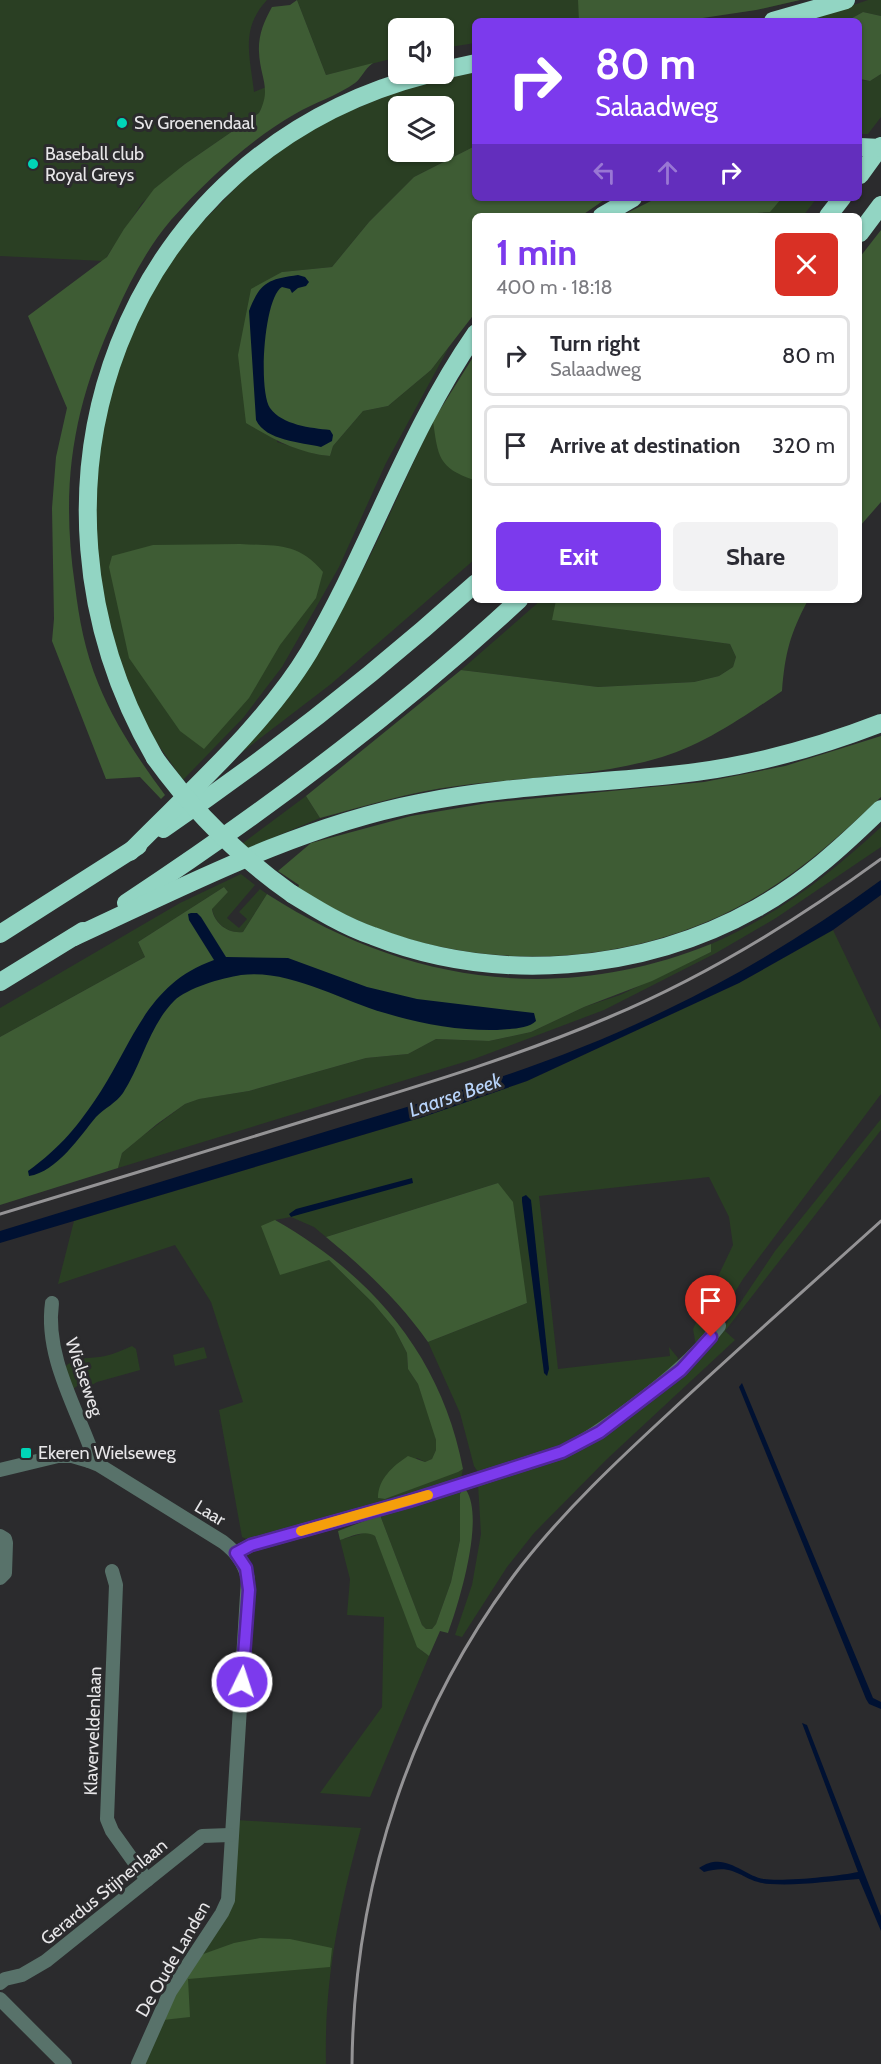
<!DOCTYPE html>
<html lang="en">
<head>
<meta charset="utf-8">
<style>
	:root { --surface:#fff; --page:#f2f2f3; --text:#2b2b33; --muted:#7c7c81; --line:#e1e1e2; --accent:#7c3aed }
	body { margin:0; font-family:Cabin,sans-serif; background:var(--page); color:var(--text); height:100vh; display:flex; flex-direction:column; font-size:22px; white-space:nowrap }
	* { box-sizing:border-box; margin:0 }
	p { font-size:20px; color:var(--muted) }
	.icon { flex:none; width:33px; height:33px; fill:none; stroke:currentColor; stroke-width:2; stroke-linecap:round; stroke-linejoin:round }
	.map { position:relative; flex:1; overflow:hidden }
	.panel { position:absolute; left:472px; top:213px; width:390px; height:390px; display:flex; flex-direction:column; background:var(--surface); border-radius:9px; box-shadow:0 2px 4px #0004 }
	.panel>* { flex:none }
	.banner { position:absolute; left:472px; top:18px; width:390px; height:183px; border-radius:9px; box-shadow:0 2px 4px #0004; background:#7c3aed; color:#fff; overflow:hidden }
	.controls { position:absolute; left:388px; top:18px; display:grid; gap:12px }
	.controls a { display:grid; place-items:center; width:66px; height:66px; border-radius:9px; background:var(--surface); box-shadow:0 2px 4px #0004; font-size:30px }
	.pin { position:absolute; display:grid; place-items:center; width:51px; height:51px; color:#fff; margin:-62px -26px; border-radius:50% 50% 50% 0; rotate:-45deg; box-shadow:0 0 6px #0007 }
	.pin .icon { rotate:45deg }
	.me { position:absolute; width:66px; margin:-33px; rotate:4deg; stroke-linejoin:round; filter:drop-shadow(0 0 4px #0008) }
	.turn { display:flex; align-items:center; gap:21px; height:126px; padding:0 24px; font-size:27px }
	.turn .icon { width:78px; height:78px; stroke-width:2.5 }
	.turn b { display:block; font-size:42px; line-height:51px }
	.lanes { display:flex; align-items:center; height:57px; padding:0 24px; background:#0003; justify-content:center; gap:30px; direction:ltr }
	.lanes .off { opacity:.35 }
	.round { display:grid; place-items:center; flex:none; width:63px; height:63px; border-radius:9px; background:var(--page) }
	.head { display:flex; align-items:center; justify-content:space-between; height:102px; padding:0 24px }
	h1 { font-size:36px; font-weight:700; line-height:45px; color:var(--accent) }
	.cta { display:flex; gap:12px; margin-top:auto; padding:12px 24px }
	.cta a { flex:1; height:69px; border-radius:9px; background:var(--accent); color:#fff; font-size:24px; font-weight:700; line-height:69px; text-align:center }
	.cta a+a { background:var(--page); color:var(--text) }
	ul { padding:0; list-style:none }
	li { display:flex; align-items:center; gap:18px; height:81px; margin:0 12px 9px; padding:0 12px; border:3px solid var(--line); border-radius:9px }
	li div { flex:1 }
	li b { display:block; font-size:22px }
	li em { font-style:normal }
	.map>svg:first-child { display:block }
	.green { fill:#2a3f23; fill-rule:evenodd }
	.forest { fill:#3e5c34 }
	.water { fill:#001132 }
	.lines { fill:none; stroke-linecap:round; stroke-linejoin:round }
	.minor { stroke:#58726a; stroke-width:14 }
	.motorway { stroke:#92d5c3; stroke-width:18 }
	.rail { stroke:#949395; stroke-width:3 }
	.motorway-bridge { stroke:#92d5c3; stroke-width:18 }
	.route-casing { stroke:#51269a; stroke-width:15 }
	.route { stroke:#7c3aed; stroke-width:10 }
	.slow { stroke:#f59e0b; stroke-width:10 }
	.poi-dot { fill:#00d5b7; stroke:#2b2b2d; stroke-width:2 }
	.labels { text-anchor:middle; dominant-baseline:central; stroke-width:6; stroke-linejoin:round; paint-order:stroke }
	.poi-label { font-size:18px; fill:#e7e6e8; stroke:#2b2b2d; text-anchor:start }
	.street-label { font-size:18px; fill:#e7e6e8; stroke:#2b2b2d }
	.water-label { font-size:20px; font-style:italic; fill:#b9d5fc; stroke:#2b2b2d }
</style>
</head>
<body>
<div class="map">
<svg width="881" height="2064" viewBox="0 0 881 2064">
	<rect width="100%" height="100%" fill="#2b2b2d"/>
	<!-- green -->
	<g class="green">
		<path d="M 0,0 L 267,0 C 240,29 250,56 254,92 L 266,87 L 266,100 L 259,113 L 185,164 L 142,203 L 104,261 L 0,256 Z"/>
		<path d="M 297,0 L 800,0 L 756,10 L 678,20 L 476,21 L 475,43 L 444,48 L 444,28 L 399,28 L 399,57 L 326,75 Z"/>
		<path d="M 868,0 L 881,0 L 881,16 L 863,12 L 847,21 L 807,21 Z"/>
		<path d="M 475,72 L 475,146 L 414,177 L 369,222 L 332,267 L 282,272 L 277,442 L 316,454 L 330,456 L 333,446 L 363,411 L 388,406 L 431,370 L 449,347 L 386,463 L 339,567 L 282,667 L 243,718 L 183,780 L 138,716 L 112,651 L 92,541 L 94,459 L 125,342 L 176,249 L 264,159 L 306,129 L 406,88 ZM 399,106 L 444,106 L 444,152 L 399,152 Z"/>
		<path d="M 881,74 L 881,117 L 868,134 L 860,134 L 860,80 L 870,81 Z"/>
		<path d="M 782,198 L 817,198 L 803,216 L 717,216 L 769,212 Z"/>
		<path d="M 433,421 L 475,480 L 475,559 L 331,684 L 241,753 C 290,694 332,630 367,562 C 390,516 410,468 433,421 Z"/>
		<path d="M 541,600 L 556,600 L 553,620 L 730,644 L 736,657 L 733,667 L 719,676 L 694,682 L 598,687 L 461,670 Z"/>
		<path d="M 306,796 L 320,818 L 248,848 L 243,843 Z"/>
		<path d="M 881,827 L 881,847 L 776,918 L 716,953 L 604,1010 L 474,1059 L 118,1168 L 122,1153 L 141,1137 L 185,1104 L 198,1099 L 249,1091 L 366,1058 L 408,1054 L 436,1039 L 489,1041 L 531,1032 L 584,1007 L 620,995 L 711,952 L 711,944 C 779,914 828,876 881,827 Z"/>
		<path d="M 241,874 L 255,885 L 227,918 L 239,928 L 247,919 L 239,912 L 260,889 L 267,894 L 243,932 C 228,934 214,923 212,908 L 228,892 L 224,887 L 138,942 L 145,957 L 0,1037 L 0,1008 L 180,903 Z"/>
		<path d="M 833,930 L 881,1030 L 881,1094 L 743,1279 L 714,1326 L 696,1346 L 693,1329 L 733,1245 L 729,1217 L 709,1177 L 539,1196 L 558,1369 L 670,1356 L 669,1347 L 678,1358 L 675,1366 L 575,1442 L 478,1472 L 474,1466 L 460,1413 L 428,1342 L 527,1303 L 498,1183 L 326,1237 L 314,1227 L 291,1217 L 275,1220 L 329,1260 L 373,1303 L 394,1328 L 407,1353 L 408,1369 L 418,1384 L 432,1424 L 436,1440 L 436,1450 L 432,1459 L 425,1462 L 417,1458 L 378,1498 L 385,1499 L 463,1469 L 461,1478 L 384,1504 L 249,1540 L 242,1537 L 219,1410 L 243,1402 L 211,1302 L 175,1245 L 58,1284 L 74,1221 L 423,1117 L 527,1081 L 739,983 Z"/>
		<path d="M 881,1119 L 881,1130 L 725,1331 L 735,1340 L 607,1459 L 534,1533 L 507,1567 L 462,1637 L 455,1635 L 472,1585 L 481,1534 L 478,1484 L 530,1467 L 686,1372 L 716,1339 L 775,1251 Z"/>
		<path d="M 132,1346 L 136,1349 L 140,1370 L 97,1382 L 82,1391 L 79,1385 L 71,1390 L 64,1368 C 74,1356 91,1359 105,1356 C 114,1354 123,1350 132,1346 Z"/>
		<path d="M 204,1347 L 207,1358 L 175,1366 L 173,1355 Z"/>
		<path d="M 462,1490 L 460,1494 L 460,1540 L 451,1582 L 436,1624 L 432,1629 L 426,1629 L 422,1625 L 380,1515 Z"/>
		<path d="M 364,1533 L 371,1533 L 375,1536 L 422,1651 L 429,1656 L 370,1797 L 320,1793 L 382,1707 L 384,1617 L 347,1615 L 350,1579 L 340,1540 Z"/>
		<path d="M 237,1820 L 361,1828 C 339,1908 324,1981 326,2064 L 143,2064 L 195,1957 L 224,1920 Z"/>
	</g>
	<!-- forest -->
	<g class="forest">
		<path d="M 297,0 L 326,75 L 373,63 C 364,69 362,78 355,83 C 339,95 313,103 295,114 C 248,141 207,180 171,220 C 148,247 130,281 116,313 C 73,406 60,484 75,586 C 79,619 85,651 98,683 C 114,723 139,760 165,795 L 161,799 L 140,777 L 106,779 L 52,641 L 54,619 L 52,508 L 56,457 L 67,408 L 28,316 L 107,257 L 124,229 L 154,189 L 185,164 L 259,113 C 272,88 260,78 259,52 C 258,36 264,21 272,7 L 290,5 Z"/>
		<path d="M 578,0 L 800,0 L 756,10 L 696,19 L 579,21 Z"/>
		<path d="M 863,12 L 881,16 L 881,74 L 870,81 L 860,79 L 860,21 L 847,21 Z"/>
		<path d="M 475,146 L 476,198 L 607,198 L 581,216 L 476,216 L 475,313 L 431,370 L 388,406 L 363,411 L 333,446 L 330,456 C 298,453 273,439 246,423 L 238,355 L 251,289 L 282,272 L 332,267 L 369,222 L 414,177 Z"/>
		<path d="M 657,198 L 782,198 L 770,212 L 717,216 L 621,216 Z"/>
		<path d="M 881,230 L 881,502 L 860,526 L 860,257 Z"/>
		<path d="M 475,354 L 475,480 L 474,480 C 438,468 438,456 433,421 Z"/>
		<path d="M 240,544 C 276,546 298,542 323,572 L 316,598 L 280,645 L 249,698 L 204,749 L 180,731 L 129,658 L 109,567 L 112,556 L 153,545 Z"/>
		<path d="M 556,600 L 808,600 C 790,634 785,653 782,691 C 743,717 701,747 655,759 C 591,777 522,777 457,786 C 410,792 365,806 320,818 L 306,796 L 461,670 L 598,687 L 694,682 L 719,676 L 733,667 L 736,657 L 730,644 L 552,620 Z"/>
		<path d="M 881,736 L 881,797 C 843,833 806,867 761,894 C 645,965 492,976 366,924 C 342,914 320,901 298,888 L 299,885 L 278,871 L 311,843 L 411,816 L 488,803 L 704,782 L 785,766 Z"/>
		<path d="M 224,887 L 228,892 L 212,909 C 214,923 228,934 243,932 L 267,894 C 405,983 557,1006 711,944 L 711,952 L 652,981 L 584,1007 L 531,1032 L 489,1041 L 436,1039 L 408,1054 L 366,1058 L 249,1091 L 199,1099 L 185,1104 L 157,1124 L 122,1153 L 118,1168 L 0,1205 L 0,1037 L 145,957 L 138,942 Z"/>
		<path d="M 498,1183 L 513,1202 L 527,1303 L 428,1342 C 399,1301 365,1269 326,1237 Z"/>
		<path d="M 275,1220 C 372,1275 442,1357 463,1469 L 458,1472 L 385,1499 L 378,1498 C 378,1479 393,1466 408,1456 L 425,1462 L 432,1459 L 436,1450 L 436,1440 L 418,1384 L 408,1369 L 407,1353 L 394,1328 L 373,1303 L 329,1260 L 280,1275 L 261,1226 Z"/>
		<path d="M 462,1490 L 466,1490 C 485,1518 459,1603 448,1633 L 440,1631 L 429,1656 L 417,1647 L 375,1536 C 365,1529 350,1537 340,1540 L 338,1531 L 380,1515 L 422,1625 L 426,1629 L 432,1629 L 436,1624 L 451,1582 L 460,1540 L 460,1494 Z"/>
		<path d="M 260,1938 L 290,1939 L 332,1948 L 330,1967 L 188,1979 L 190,2017 L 163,2020 L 195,1957 L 234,1943 Z"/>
	</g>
	<!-- water -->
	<g class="water">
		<path d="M 298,275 L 305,277 L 309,282 L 306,286 L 298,288 L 292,293 L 290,289 L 282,287 C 264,297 258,390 270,408 C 282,425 311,428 330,430 L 333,435 L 332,441 L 321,447 C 301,442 266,441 256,420 L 249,311 C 260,282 269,279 298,275 Z"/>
		<path d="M 881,880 L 881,895 L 833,930 L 739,983 L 527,1081 L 423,1117 L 0,1243 L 0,1231 C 115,1196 229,1161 344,1126 C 454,1093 565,1060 668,1009 C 743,973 814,929 881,880 Z"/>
		<path d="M 191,913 L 197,913 L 201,917 L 226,957 L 288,958 L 367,987 L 417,999 L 534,1013 L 536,1021 C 528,1029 509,1029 497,1030 C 461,1031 420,1024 385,1013 C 339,1000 290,969 241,975 C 222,978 187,988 174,1001 C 149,1026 142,1064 123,1093 C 116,1103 105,1108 96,1117 C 80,1136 57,1172 29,1176 L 28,1171 C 60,1148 79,1125 101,1091 C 135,1037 149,983 214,960 L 189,920 L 188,914 Z"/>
		<path d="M 412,1178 L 413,1183 L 294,1216 L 291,1217 L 289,1214 L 296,1209 Z"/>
		<path d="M 526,1195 L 531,1200 L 549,1369 L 547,1376 L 544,1373 L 522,1201 L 522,1197 Z"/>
		<path d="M 742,1383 L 873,1698 L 881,1702 L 881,1709 L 869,1704 L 866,1699 L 739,1387 Z"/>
		<path d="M 802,1723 L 807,1725 L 881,1916 L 881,1931 L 859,1879 C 830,1881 799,1886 770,1884 C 740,1882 738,1862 704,1872 L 699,1868 C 725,1850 743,1876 764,1879 C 782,1882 840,1876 858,1872 Z"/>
	</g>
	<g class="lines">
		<!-- minor -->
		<g class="minor">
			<path d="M 52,1303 C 45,1353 73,1402 90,1447 L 89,1461"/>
			<path d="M 0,1470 L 58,1456 L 72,1456 L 89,1461 L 99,1465 L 223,1542 C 236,1552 244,1562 248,1579 L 228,1900 L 222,1913 L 170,1992 L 138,2064"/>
			<path d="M 0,1536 L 5,1539 L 6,1543 L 5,1573 L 0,1578"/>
			<path d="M 236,1553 L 251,1545 L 409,1501 L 562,1452 C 588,1440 609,1424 632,1407 C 665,1382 694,1359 719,1326"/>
			<path d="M 112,1571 L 116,1585 L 107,1819 L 112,1831 L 147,1880"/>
			<path d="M 0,1983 L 5,1979 L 22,1975 L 46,1961 L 202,1836 L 230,1835"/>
			<path d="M 0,1999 L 65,2064"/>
		</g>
		<!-- motorway -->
		<g class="motorway">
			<path d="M 773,21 L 846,0"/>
			<path d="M 444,70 L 476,63"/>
			<path d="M 860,175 L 881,146"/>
			<path d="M 602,216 L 633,198"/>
			<path d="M 828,216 L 842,198"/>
			<path d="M 860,233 L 881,205"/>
			<path d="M 155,758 C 0,490 122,152 429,74"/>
			<path d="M 163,829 C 273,754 377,672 476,583"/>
			<path d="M 130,852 C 190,791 265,725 309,652 C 370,549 407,432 476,333"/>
			<path d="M 292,894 C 318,910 344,926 373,936 C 496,984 641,973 757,908 C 804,882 843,846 881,809"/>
			<path d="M 126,903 C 264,812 398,712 519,600"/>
			<path d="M 0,934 L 138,846"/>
			<path d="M 74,937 C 187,885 297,827 419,803 C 502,786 587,784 671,775 C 742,768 814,749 881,723"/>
			<path d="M 0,982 L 83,931"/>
		</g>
		<!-- rail -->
		<g class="rail">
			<path d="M 0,1214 C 106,1182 211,1150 317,1117 C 415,1087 513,1058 607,1018 C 705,977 796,921 881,859"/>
			<path d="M 352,2064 C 354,1884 411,1709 521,1566 C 565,1510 617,1461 669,1413 C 739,1348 810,1285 881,1221"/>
		</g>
		<!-- motorway-bridge -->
		<g class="motorway-bridge">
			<path d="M 860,147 L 881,148"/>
			<path d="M 155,758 C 194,812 238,856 292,894"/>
		</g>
	</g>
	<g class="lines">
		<!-- route casing -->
		<g class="route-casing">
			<path id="route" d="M 242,1682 L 249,1590 L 246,1568 L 236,1553 L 251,1545 L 409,1501 L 562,1452 L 600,1432 L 681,1370 L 711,1337"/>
		</g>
		<!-- route -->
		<use href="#route" class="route"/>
		<!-- slow -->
		<path class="slow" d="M 301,1531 L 428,1495"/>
	</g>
	<!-- markers -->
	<g class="poi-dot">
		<circle cx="122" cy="123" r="6"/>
		<circle cx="33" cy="164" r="6"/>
		<rect x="20" y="1447" width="12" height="12" rx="3"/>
	</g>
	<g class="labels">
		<!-- poi labels -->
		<g class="poi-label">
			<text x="134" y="123">Sv Groenendaal</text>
			<text x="45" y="154">Baseball club<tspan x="45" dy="21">Royal Greys</tspan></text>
			<text x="38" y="1453">Ekeren Wielseweg</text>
		</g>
		<!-- street labels -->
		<g class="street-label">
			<text transform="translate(84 1377) rotate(71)">Wielseweg</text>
			<text transform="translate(210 1513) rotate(31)">Laar</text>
			<text transform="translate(93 1731) rotate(-88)">Klaverveldenlaan</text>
			<text transform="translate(104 1892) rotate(-39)">Gerardus Stijnenlaan</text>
			<text transform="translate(173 1959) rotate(-60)">De Oude Landen</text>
		</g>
		<!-- water labels -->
		<g class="water-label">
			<text transform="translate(455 1095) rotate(-19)">Laarse Beek</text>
		</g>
	</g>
</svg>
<div class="controls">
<a><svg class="icon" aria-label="sound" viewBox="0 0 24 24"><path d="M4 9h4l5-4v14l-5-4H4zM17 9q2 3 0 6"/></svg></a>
<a><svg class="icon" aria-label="layers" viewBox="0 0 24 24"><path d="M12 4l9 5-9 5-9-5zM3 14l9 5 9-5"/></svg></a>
</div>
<div class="pin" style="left:711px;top:1337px;background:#d93025"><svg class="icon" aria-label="arrive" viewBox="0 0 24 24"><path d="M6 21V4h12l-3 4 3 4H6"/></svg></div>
<svg class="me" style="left:242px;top:1682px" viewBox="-20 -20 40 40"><circle r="17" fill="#7c3aed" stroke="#fff" stroke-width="3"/><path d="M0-11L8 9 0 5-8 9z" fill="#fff"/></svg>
<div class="banner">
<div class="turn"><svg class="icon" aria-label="right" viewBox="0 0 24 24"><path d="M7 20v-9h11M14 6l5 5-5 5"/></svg><div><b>80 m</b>Salaadweg</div></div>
<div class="lanes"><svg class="icon off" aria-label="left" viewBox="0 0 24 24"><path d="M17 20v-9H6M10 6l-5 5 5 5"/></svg><svg class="icon off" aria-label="ahead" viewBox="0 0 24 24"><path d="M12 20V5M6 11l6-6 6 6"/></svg><svg class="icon" aria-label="right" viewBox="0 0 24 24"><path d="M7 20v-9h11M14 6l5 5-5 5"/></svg></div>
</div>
<section class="panel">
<div class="head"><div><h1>1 min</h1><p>400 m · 18:18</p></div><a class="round" style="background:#d93025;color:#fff"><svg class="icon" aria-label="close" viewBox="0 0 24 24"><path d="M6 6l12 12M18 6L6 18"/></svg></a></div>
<ul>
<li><svg class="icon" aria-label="right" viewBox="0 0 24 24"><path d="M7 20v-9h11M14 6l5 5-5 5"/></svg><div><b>Turn right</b><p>Salaadweg</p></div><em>80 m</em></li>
<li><svg class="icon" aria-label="arrive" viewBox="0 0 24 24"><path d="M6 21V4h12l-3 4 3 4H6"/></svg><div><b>Arrive at destination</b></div><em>320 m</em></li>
</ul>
<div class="cta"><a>Exit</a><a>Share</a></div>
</section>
</div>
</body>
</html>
